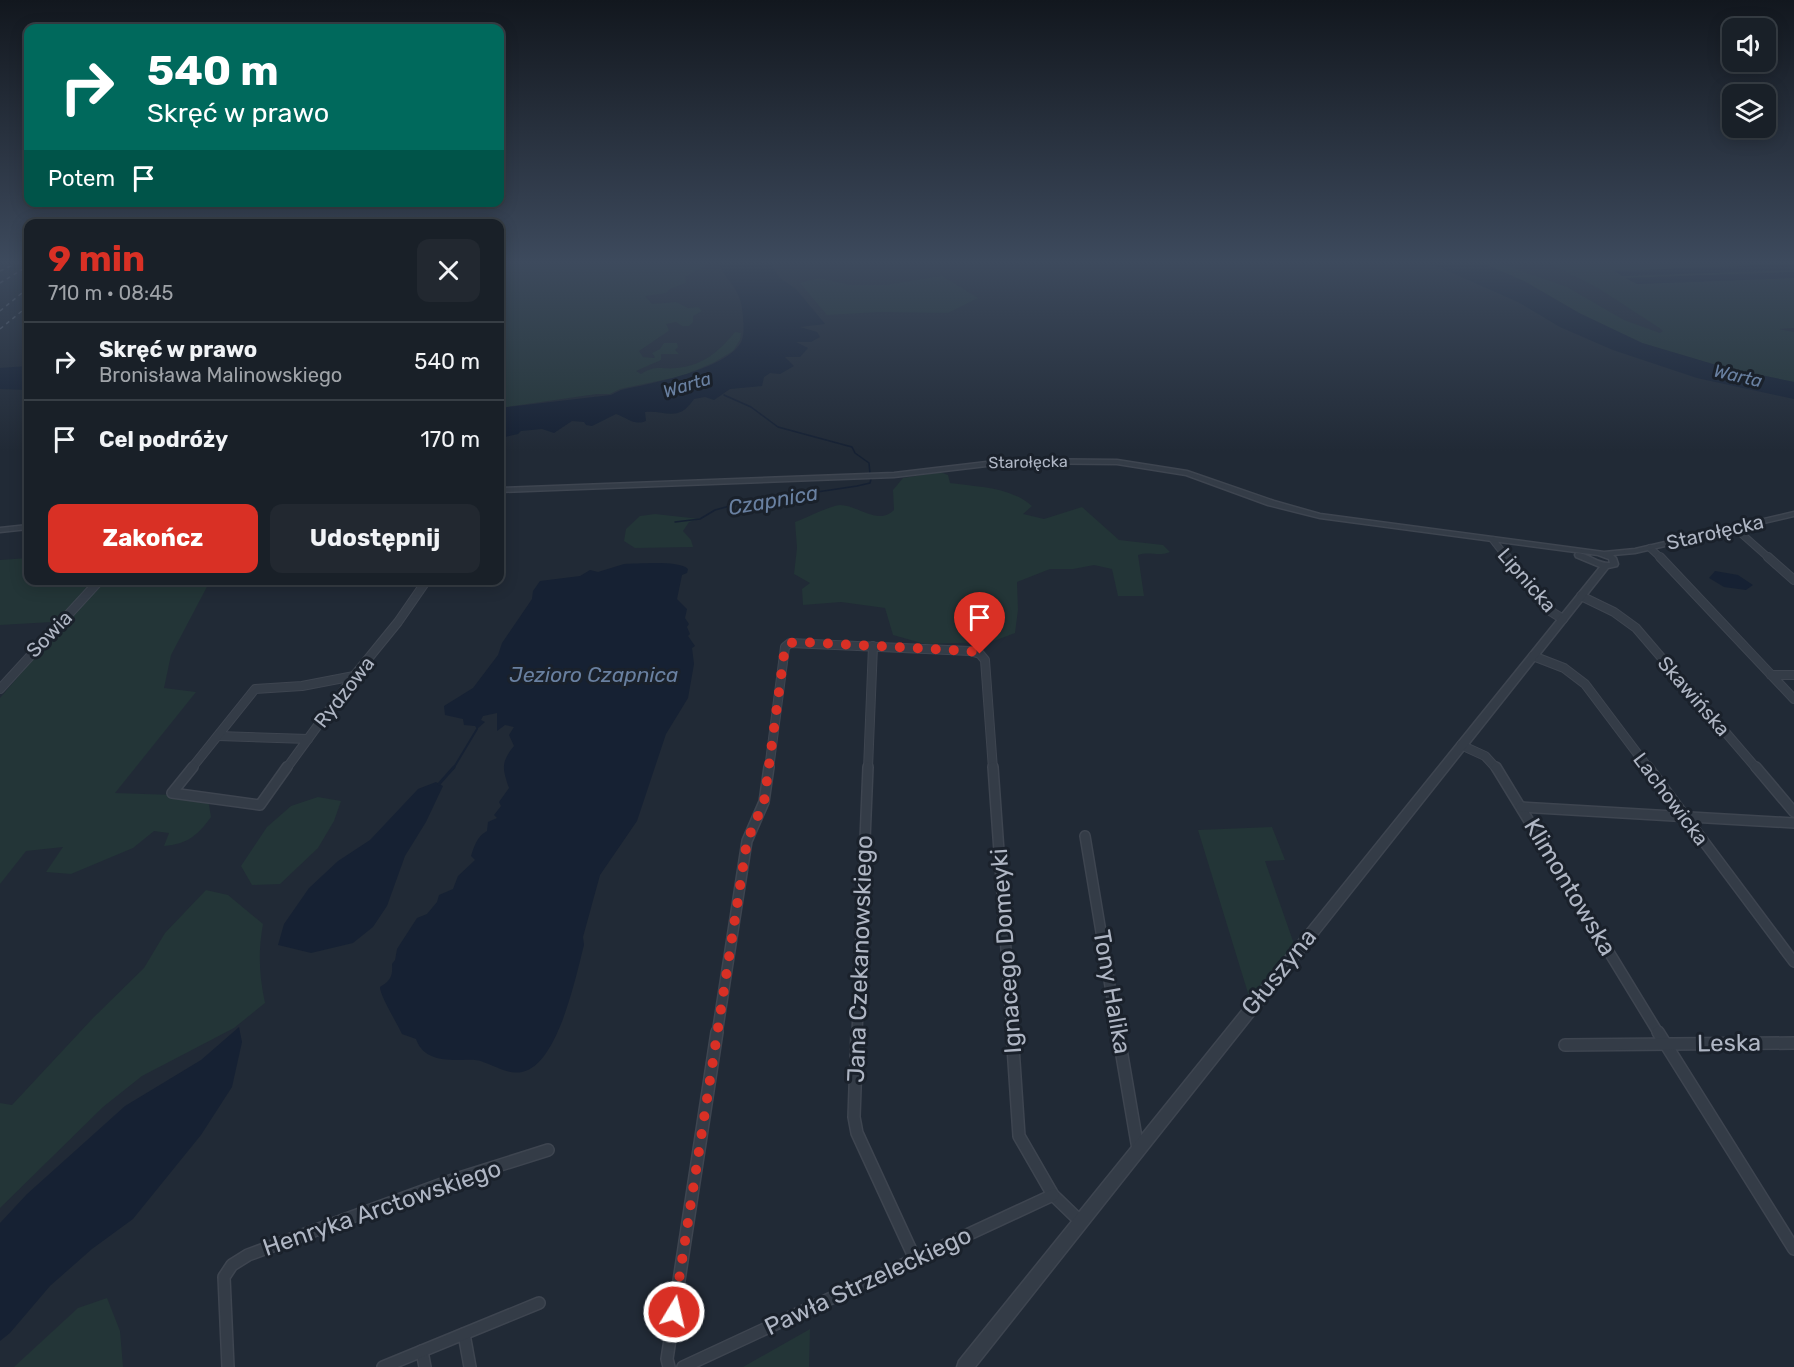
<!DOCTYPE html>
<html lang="pl">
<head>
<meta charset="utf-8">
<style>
	:root { --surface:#192028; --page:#222830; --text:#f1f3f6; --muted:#9fa3a8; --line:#373e45; --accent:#d93025 }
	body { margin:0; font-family:Rubik,sans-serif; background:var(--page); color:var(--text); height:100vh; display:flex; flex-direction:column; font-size:22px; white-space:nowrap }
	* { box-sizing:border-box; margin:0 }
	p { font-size:20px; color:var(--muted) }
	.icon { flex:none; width:33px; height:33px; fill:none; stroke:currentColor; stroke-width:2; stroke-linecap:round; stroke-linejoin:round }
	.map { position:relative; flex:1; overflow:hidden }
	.side { position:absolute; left:24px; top:219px; width:480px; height:366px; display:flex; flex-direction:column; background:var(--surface); border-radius:12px; box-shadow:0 3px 15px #0003,0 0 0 2px var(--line) }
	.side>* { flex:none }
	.banner { position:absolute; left:24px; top:24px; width:480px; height:183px; border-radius:12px; box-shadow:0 3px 15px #0003,0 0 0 2px var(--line); background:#00695c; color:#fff; overflow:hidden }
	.buttons { position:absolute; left:1722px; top:18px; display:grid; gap:12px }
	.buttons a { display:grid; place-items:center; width:54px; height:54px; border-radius:12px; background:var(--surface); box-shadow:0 3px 15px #0003,0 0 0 2px var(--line); font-size:30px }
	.pin { position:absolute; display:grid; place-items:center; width:51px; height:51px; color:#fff; margin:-62px -26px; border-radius:50% 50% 50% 0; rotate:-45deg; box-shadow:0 0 6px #0007 }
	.pin .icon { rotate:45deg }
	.me { position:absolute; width:66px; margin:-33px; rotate:9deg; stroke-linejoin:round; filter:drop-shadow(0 0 4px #0008) }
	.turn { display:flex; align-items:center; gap:21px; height:126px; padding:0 24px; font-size:27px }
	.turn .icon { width:78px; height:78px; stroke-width:2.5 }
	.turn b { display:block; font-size:42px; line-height:51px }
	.then { display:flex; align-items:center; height:57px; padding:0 24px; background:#0003; gap:12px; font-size:22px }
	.round { display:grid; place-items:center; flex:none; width:63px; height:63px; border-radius:12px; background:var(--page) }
	.head { display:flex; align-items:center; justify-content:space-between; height:102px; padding:0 24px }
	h1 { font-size:36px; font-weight:700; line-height:45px; color:var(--accent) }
	.primary-button { display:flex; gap:12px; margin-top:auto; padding:12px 24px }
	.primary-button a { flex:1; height:69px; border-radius:12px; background:var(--accent); color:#fff; font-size:24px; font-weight:700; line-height:69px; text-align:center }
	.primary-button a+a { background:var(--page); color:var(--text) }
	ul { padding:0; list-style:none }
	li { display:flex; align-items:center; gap:18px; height:78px; padding:0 24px; border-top:2px solid var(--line) }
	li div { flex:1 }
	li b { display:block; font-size:22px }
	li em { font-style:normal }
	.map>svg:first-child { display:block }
	.green { fill:#233537 }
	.water { fill:#162133 }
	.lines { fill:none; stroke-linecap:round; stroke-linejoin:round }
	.stream-far2 { stroke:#162133; stroke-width:1.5 }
	.stream-far1 { stroke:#162133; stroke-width:2 }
	.stream { stroke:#162133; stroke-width:3 }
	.minor-far3-casing { stroke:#3e4550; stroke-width:8 }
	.minor-far2-casing { stroke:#3e4550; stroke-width:10 }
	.minor-far1-casing { stroke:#3e4550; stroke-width:12 }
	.minor-casing { stroke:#3e4550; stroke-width:14 }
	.tertiary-casing { stroke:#3e4550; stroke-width:3 }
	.minor-far3 { stroke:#343c47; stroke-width:6 }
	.minor-far2 { stroke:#343c47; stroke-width:8 }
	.minor-far1 { stroke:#343c47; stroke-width:9 }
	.minor { stroke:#343c47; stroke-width:11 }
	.tertiary { fill:#343c47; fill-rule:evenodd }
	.rail { stroke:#57606e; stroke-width:1.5; stroke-dasharray:4 4; stroke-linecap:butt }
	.route { stroke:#d93025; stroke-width:10; stroke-dasharray:0 18 }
	.labels { text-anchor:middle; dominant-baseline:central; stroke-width:6; stroke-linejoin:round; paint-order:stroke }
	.far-street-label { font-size:16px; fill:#afb6c4; stroke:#1a212b }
	.far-water-label { font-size:18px; font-style:italic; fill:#6980a1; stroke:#1a212b }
	.street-label { font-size:20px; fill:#afb6c4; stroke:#1a212b }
	.water-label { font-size:21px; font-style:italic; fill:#6980a1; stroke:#1a212b }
	.near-street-label { font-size:24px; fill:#afb6c4; stroke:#1a212b }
</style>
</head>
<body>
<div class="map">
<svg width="1794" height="1367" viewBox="0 0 1794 1367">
	<rect width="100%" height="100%" fill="#212a36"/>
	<!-- green -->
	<g class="green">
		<path d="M 500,260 L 709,261 L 707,265 L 685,277 L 686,283 L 670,289 L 666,293 L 645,296 L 652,304 L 676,302 L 688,308 L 698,307 L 702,311 L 693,316 L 693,322 L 689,326 L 682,326 L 676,322 L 666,324 L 669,330 L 667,332 L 639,351 L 643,357 L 654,358 L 655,357 L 652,353 L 660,349 L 664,343 L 677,343 L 678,347 L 675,350 L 679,354 L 661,354 L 661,360 L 636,371 L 641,374 C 656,364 662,370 677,368 C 704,365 718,352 735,332 L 741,333 L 740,340 L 733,351 L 713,363 L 682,376 L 620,389 L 610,394 L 597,394 L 500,408 Z"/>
		<path d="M 1475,260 L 1489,260 L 1567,287 L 1624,320 L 1660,333 L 1663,331 L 1661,329 L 1598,288 L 1543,260 L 1794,260 L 1794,264 L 1616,271 L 1622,276 L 1794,270 L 1794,272 L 1627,278 L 1637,284 L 1794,278 L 1794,328 L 1779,329 L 1794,332 L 1794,382 L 1726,368 L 1642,343 L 1579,313 L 1524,281 Z"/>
		<path d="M 942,276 L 978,298 L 948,313 L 880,312 L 827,315 L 800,283 L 819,278 L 851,285 L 886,285 Z"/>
		<path d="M 940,472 L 948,475 L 950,483 C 978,487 1011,487 1032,506 L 1023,514 L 1044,519 L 1082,507 L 1119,540 L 1163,545 L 1170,552 C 1158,557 1150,551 1138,555 L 1144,596 L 1118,596 L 1112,569 L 1094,565 L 1073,569 L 1050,569 L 1017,582 L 1018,610 L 1015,633 L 991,642 L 925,644 L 893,635 L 885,608 L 841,602 L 803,605 L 802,589 L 810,583 L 794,574 L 797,548 L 795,522 C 806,518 829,506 840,505 C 858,505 878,526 894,510 L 893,490 L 903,478 Z"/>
		<path d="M 655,514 L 700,519 L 689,522 L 683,531 L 691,540 L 693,547 L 635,548 L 624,541 L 626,529 L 640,516 Z"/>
		<path d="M 28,558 L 28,580 L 210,581 L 171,655 L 164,688 L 196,692 L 115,793 L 174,795 L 208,799 L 211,817 C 198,835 188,844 164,846 L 169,833 L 154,831 L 133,848 L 71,874 L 46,872 L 63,847 L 26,851 L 0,884 L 0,698 L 30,663 L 52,622 L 0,625 L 0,560 Z"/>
		<path d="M 318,797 L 341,801 L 334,821 L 318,848 L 280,884 L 252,885 L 241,866 L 267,827 L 291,806 Z"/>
		<path d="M 1272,827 L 1285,860 L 1265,861 L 1294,944 L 1251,1003 L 1198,830 Z"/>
		<path d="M 206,890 L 228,895 L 263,924 C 258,952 259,975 265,1003 L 234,1028 L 142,1076 L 103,1107 L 0,1208 L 0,1103 L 12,1105 L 93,1018 L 144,968 L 165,933 Z"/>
		<path d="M 107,1298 L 120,1331 L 123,1367 L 14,1367 L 78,1308 Z"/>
		<path d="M 810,1329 L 809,1367 L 743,1367 Z"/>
	</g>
	<!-- water -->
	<g class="water">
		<path d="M 718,260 L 769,260 L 780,278 L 796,289 L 825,324 L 800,327 L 817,332 L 820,337 L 811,342 L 796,342 L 808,348 L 800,357 L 785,357 L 794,366 L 780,374 L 770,373 L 764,377 L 762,386 L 730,389 L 714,400 L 705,397 L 694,399 C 678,423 666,410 645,412 L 646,421 C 634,426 628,418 616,414 L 592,426 L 586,425 L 584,422 L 572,421 L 554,433 L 542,429 L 521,431 L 518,434 L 505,437 L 500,433 L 500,408 L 611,395 L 621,390 C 648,384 731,369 742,340 C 745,331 743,317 742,308 C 740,287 721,276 718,260 Z"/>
		<path d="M 1423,260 L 1475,260 L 1524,281 L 1579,313 L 1642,343 L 1726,368 L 1794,382 L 1794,399 L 1697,378 L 1613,350 L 1560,327 L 1518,302 Z"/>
		<path d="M 1794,264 L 1794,270 L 1622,276 L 1615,271 Z"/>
		<path d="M 1794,272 L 1794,278 L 1637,284 L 1626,278 Z"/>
		<path d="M 28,366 L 28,390 L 0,389 L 0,368 Z"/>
		<path d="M 624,564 C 638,564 679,560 688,569 L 687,573 L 682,575 L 677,599 L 687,609 L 685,618 L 689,624 L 687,627 L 690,634 L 688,636 L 695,646 L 692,648 L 694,664 L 688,698 L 666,734 L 637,821 L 600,875 L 583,937 L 584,945 C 576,976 558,1065 522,1072 C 508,1075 496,1066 483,1062 C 477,1059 468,1060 461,1060 C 442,1060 423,1059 416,1039 L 402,1034 C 397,1023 380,996 380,987 C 390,981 393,977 392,964 L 395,960 L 397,949 L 417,918 L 427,914 L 437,902 L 439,895 L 453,889 L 458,876 L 475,860 L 471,856 C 474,847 477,836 487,831 L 488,822 L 497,818 L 494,815 L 501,806 L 499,802 L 509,788 C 502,768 501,762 514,746 L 509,735 L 514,727 L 505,725 L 497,731 L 497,713 L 483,716 L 481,720 L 485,722 L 477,729 L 475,726 L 464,725 L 463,719 L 445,715 L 444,706 L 473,688 L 498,655 L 502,643 L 532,599 L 533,591 L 540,581 L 580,576 L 590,570 L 598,572 Z"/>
		<path d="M 1715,571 L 1738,575 L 1753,585 L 1746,590 L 1724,587 L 1709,578 Z"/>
		<path d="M 436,782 L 443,786 L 426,822 L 405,856 L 387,906 L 373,927 L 353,943 L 311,953 L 278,945 L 284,924 L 309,888 L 338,861 L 370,840 L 418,789 Z"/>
		<path d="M 239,1027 L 242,1042 L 232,1087 L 201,1135 L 133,1219 L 92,1249 L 50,1286 L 10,1333 L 0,1341 L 0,1223 L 27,1194 L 125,1106 L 201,1060 Z"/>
	</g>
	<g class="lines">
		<!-- stream-far2 -->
		<g class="stream-far2">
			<path d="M 724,395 L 751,407 L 778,427 L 852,447 L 855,453 L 869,463 L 870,474"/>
			<path d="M 675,522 L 700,519 L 715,510 L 737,504 L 857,486 L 870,483 L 871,479"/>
		</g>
		<!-- stream-far1 -->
		<path class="stream-far1" d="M 453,769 L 477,729"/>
		<!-- stream -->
		<path class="stream" d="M 439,784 L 454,767"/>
		<!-- minor-far3 casing -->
		<g class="minor-far3-casing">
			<g id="minor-far3">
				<path d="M 1735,528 L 1770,559"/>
				<path d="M 1493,540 L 1508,559"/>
				<path d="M 1650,548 L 1662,559"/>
			</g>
		</g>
		<!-- minor-far2 casing -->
		<g class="minor-far2-casing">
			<g id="minor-far2">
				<path d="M 1507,557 L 1547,609 L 1563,619"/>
				<path d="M 1660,557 L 1794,699"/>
				<path d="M 1768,557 L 1794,580"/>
				<path d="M 1581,596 L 1614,612 L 1636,628 L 1757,769"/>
				<path d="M 1533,656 L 1564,668 L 1585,684 L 1649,769"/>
				<path d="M 1771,675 L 1794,675"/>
				<path d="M 354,676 L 398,622 L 427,580"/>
				<path d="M 0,689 L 100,580"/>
				<path d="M 218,736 L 308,739"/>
				<path d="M 1461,745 L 1485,756 L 1497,769"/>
				<path d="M 191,769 L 255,689 L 302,686 L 354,676"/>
				<path d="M 286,769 L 354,676"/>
				<path d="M 769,769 L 785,647 L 790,643 L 970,651 L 980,654 L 985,660 L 993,769"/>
				<path d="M 868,769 L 873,646"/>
			</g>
		</g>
		<!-- minor-far1 casing -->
		<g class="minor-far1-casing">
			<g id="minor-far1">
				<path d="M 193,767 L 172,793 L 260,805 L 287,767"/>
				<path d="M 993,767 L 1012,1034"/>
				<path d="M 1496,767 L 1659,1034"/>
				<path d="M 1648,767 L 1794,962"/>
				<path d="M 1756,767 L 1794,812"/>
				<path d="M 1521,807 L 1794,823"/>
				<path d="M 1085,836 L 1118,1034"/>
				<path d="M 717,1034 L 747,841 L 764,802 L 769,767"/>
				<path d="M 857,1034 L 868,767"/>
			</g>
		</g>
		<!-- minor casing -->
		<g class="minor-casing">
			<g id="minor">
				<path d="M 857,1032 L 854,1117 L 857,1133 L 915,1259"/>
				<path d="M 1012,1032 L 1019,1136 L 1053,1195 L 1081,1222"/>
				<path d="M 1118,1032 L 1138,1149"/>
				<path d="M 1658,1032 L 1794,1249"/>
				<path d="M 1565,1045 L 1794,1043"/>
				<path d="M 464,1334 L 470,1367"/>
				<path d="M 422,1351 L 425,1367"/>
				<path d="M 228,1367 L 224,1277 L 232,1265 L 248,1255 L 450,1181 L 548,1150"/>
				<path d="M 383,1367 L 539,1303"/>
				<path d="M 669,1367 L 667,1359 L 717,1032"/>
				<path d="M 683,1367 L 1053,1195"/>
			</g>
		</g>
		<!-- tertiary casing -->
		<g class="tertiary-casing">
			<g id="tertiary">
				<path d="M 1012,459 L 1117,460 L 1187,471 L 1274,501 L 1320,514 L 1604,552 L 1635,549 L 1794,512 L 1794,516 L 1635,553 L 1613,555 L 1616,558 L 1618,564 L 1617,566 L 1608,568 L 975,1367 L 957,1367 L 959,1361 L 1600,567 L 1576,557 L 1575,555 L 1576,553 C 1589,553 1597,564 1610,563 L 1609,559 L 1598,555 L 1320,518 L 1268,505 L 1186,475 L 1117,464 L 1012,463 L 894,477 L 500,492 L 500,488 L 894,473 Z"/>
				<path d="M 28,525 L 28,529 L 0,532 L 0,528 Z"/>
			</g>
		</g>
		<!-- minor-far3 -->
		<use href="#minor-far3" class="minor-far3"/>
		<!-- minor-far2 -->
		<use href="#minor-far2" class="minor-far2"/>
		<!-- minor-far1 -->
		<use href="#minor-far1" class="minor-far1"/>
		<!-- minor -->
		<use href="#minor" class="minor"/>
		<!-- tertiary -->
		<use href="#tertiary" class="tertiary"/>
		<!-- rail -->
		<g class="rail">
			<path d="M 0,271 L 22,261"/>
			<path d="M 0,283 L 28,266"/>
			<path d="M 0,311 L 28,288"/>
			<path d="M 0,329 L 28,306"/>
		</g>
	</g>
	<!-- sky -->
	<linearGradient id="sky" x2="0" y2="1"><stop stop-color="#12171e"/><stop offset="0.58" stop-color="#3d4a5d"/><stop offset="1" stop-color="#3d4a5d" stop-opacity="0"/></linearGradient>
	<rect width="1794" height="451" fill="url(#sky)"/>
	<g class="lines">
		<!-- route -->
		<path class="route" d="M 674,1312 L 747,841 L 764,802 L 785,647 L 790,643 L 800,642 L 970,651 L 980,654"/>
	</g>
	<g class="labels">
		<!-- far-street labels -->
		<g class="far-street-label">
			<text transform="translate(1028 462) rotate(-1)">Starołęcka</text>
		</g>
		<!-- far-water labels -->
		<g class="far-water-label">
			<text transform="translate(1738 376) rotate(13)">Warta</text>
			<text transform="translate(687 385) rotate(-17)">Warta</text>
		</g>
		<!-- street labels -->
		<g class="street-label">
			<text transform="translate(1715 532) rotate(-13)">Starołęcka</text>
			<text transform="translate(1527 580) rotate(49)">Lipnicka</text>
			<text transform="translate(49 634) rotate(-46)">Sowia</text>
			<text transform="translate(344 692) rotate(-52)">Rydzowa</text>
			<text transform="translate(1694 696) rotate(49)">Skawińska</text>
			<text transform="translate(1671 799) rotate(53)">Lachowicka</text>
		</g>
		<!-- water labels -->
		<g class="water-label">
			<text transform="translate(773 500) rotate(-10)">Czapnica</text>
			<text x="594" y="674">Jezioro Czapnica</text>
		</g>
		<!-- near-street labels -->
		<g class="near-street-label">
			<text transform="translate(1570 887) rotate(59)">Klimontowska</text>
			<text transform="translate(1006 951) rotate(-94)">Ignacego Domeyki</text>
			<text transform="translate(860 959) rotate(-88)">Jana Czekanowskiego</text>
			<text transform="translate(1279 972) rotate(-51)">Głuszyna</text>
			<text transform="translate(1112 992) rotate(80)">Tony Halika</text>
			<text transform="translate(1729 1043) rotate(-1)">Leska</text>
			<text transform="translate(382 1208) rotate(-19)">Henryka Arctowskiego</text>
			<text transform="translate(868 1281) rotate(-25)">Pawła Strzeleckiego</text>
		</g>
	</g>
</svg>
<div class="buttons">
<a><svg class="icon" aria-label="sound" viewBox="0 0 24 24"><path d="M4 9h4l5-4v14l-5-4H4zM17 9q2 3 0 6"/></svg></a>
<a><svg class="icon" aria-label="layers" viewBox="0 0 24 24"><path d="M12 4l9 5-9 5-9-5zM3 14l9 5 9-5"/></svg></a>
</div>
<div class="pin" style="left:980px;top:654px;background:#d93025"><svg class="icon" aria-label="arrive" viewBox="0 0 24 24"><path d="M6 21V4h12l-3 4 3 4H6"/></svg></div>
<svg class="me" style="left:674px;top:1312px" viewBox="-20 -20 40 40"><circle r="17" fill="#d93025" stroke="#fff" stroke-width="3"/><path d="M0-11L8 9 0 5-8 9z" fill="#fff"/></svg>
<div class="banner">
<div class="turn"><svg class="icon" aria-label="right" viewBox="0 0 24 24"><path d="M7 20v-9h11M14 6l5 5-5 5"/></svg><div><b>540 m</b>Skręć w prawo</div></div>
<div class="then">Potem<svg class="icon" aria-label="arrive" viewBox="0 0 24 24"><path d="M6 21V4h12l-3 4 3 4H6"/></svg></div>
</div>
<section class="side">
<div class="head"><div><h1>9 min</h1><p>710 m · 08:45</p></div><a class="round"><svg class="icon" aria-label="close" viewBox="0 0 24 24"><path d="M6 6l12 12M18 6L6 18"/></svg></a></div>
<ul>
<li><svg class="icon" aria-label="right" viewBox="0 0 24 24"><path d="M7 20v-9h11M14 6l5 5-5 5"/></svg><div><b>Skręć w prawo</b><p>Bronisława Malinowskiego</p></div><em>540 m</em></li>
<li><svg class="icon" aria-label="arrive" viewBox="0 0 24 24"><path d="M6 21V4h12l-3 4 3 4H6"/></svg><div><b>Cel podróży</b></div><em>170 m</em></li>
</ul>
<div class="primary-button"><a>Zakończ</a><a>Udostępnij</a></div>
</section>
</div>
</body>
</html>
